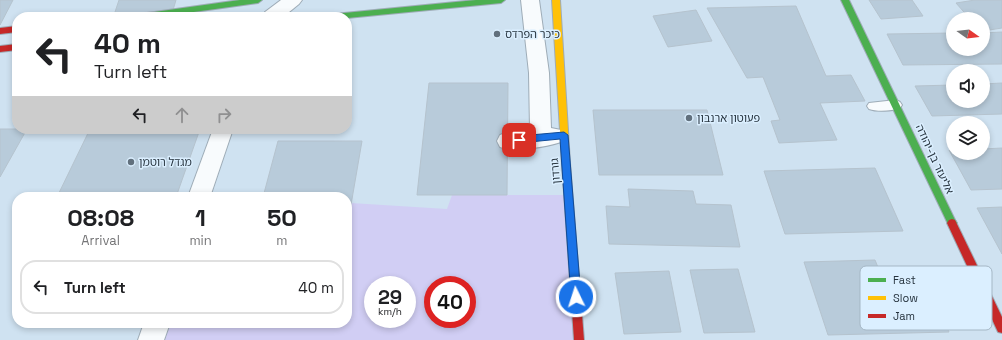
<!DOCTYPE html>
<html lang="en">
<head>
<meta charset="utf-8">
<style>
	:root { --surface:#fff; --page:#f6f6f6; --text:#202124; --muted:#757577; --line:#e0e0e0 }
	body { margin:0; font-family:"Space Grotesk","Noto Sans Hebrew",sans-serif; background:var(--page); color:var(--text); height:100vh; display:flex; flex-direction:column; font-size:15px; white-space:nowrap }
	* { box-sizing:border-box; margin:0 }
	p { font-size:13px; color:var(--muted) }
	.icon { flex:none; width:22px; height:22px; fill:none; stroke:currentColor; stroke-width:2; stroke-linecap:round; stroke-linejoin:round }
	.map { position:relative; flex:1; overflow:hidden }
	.side { position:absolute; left:12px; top:192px; width:340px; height:136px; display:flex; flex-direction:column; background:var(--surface); border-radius:16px; box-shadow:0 2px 6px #0003 }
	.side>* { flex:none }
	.top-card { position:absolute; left:12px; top:12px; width:340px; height:122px; border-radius:16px; box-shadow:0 2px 6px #0003; background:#fff; color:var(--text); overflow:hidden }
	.needle { width:26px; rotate:104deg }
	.fabs { position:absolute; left:946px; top:12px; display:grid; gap:8px }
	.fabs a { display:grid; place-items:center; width:44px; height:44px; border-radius:50%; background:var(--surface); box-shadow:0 2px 6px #0003; font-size:20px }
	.speed { position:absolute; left:364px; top:276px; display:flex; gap:8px; font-size:20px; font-weight:700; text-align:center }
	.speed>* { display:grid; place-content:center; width:52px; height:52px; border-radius:50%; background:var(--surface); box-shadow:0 2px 6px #0003; line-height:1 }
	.speed small { font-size:10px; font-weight:400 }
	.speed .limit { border:6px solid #d22; background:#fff; color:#111 }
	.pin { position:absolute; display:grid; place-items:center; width:34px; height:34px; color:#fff; margin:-17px; border-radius:8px; box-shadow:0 2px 6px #0006 }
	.me { position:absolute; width:44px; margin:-22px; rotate:356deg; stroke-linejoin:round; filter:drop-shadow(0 0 3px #0008) }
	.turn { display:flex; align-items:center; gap:14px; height:84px; padding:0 16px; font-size:18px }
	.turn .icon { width:52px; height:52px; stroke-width:2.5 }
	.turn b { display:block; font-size:28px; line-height:34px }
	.lanes { display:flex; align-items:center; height:38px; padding:0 16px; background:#0003; justify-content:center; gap:20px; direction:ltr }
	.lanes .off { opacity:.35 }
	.eta { display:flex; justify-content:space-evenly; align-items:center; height:68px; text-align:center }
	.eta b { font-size:24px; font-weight:600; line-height:28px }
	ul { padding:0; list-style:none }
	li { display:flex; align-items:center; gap:12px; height:54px; margin:0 8px 6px; padding:0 8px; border:2px solid var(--line); border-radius:16px }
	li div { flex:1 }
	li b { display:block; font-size:15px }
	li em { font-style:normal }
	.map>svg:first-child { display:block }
	.green { fill:#d1cef4; fill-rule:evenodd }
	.building { fill:#b8cbda; stroke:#b5c3ce }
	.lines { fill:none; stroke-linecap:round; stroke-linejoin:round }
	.lane-casing { stroke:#9eacb7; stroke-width:2 }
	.street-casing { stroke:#9eacb7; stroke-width:2 }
	.fast-casing { stroke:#9eacb7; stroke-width:2 }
	.slow-casing { stroke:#9eacb7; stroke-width:2 }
	.jam-casing { stroke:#9eacb7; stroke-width:2 }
	.lane { fill:#f8fbfd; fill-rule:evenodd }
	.street { fill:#f8fbfd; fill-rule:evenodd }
	.fast { fill:#4caf50; fill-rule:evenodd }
	.slow { fill:#ffc107; fill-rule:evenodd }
	.jam { fill:#c62828; fill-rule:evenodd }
	.route { fill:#1a73e8; stroke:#114b97 }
	.poi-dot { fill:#61707d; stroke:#dbefff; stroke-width:1.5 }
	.labels { text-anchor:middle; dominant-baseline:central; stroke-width:3; stroke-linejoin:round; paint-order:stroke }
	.poi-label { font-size:11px; fill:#26333e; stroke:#dbefff; text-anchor:start }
	.street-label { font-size:11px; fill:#26333e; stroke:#dbefff }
	.key { fill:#dbefff; stroke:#a5b7c5; stroke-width:1 }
	.key-label { font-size:11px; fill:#26333e }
</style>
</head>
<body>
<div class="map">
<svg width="1002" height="340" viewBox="0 0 1002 340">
	<rect width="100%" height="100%" fill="#cfe2f1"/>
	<!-- green -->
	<path class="green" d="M 452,195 L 569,195 L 579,340 L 151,340 L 156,323 L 347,323 L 347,228 L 351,203 L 447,209 ZM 373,285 L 407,285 L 407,319 L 373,319 ZM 433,285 L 467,285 L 467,319 L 433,319 Z"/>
	<!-- building -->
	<g class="building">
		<path d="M 0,0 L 13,0 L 0,25 Z"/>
		<path d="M 119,0 L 176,0 L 173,10 L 114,15 Z"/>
		<path d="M 869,0 L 912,0 L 923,16 L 881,19 Z"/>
		<path d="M 975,0 L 1002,0 L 1002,28 L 983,31 L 983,19 L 970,19 L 956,3 Z"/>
		<path d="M 796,6 L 826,76 L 851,75 L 865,101 L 820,103 L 837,140 L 779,143 L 771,121 L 780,120 L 763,77 L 747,78 L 707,8 Z"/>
		<path d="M 696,10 L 712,41 L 668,47 L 653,16 Z"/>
		<path d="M 1002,32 L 1002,64 L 903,65 L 887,34 L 953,33 L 953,49 L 983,49 L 983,33 Z"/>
		<path d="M 429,83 L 508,83 L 507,195 L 417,195 Z"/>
		<path d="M 1002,83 L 1002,114 L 932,116 L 915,86 L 953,85 L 953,101 L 983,101 L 983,84 Z"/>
		<path d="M 593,110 L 707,110 L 723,175 L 599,175 Z"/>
		<path d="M 0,129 L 27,129 L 0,177 Z"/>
		<path d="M 90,129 L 200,129 L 176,197 L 57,197 Z"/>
		<path d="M 278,141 L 362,141 L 347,228 L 347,197 L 263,197 Z"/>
		<path d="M 1002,148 L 1002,189 L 971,190 L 949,150 L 953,150 L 953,153 L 983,153 L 983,149 Z"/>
		<path d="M 875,168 L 903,231 L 785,234 L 764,171 Z"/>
		<path d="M 628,189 L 693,191 L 696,204 L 731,205 L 740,247 L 609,244 L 606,206 L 630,207 Z"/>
		<path d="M 1002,207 L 1002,254 L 977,208 Z"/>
		<path d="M 875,260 L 886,287 L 929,286 L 949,332 L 828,335 L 804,262 Z"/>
		<path d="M 738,269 L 755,332 L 704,333 L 690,270 Z"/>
		<path d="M 669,271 L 681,332 L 624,334 L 615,273 Z"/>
	</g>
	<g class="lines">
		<!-- lane casing -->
		<g class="lane-casing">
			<path id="lane" d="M 896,100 L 900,102 L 902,105 L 900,108 C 892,111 877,112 869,109 L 867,106 L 869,103 Z"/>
		</g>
		<!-- street casing -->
		<g class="street-casing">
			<g id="street">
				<path d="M 281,0 L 302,0 L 299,4 L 283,17 L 262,17 L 265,12 Z"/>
				<path d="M 521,0 L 539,0 L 549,73 L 551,128 L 561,130 L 565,136 L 561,142 C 547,147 515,152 500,147 L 497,141 L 500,135 L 508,132 L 530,130 L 529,73 Z"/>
				<path d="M 213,129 L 233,129 L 210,197 L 188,197 Z"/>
				<path d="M 144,323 L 170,323 L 164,340 L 138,340 Z"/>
			</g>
		</g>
		<!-- fast casing -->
		<g class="fast-casing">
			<g id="fast">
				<path d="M 240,0 L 262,0 L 258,3 L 158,17 L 136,17 L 140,14 Z"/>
				<path d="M 476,0 L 505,0 L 501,3 L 347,18 L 347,17 L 330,17 L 334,14 Z"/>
				<path d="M 841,0 L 849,0 L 955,220 L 957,223 L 955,226 L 952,227 L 949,226 Z"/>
			</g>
		</g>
		<!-- slow casing -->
		<g class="slow-casing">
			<path id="slow" d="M 552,0 L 560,0 L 570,163 L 569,166 L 563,166 L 562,163 Z"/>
		</g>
		<!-- jam casing -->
		<g class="jam-casing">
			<g id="jam">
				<path d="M 17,26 L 17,32 L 0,34 L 0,28 Z"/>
				<path d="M 17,44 L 17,50 L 0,52 L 0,46 Z"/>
				<path d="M 566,159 L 569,160 L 570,163 L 584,340 L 574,340 L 562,163 L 563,160 Z"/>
				<path d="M 952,219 L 955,220 L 1002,317 L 1002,333 L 998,332 L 947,223 L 949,220 Z"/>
			</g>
		</g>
		<!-- lane -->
		<use href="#lane" class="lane"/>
		<!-- street -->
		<use href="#street" class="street"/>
		<!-- fast -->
		<use href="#fast" class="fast"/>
		<!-- slow -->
		<use href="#slow" class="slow"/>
		<!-- jam -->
		<use href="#jam" class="jam"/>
	</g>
	<!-- route -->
	<path class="route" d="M 564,132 L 568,135 L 581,297 L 580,300 L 576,302 L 573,300 L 571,297 L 560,139 L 519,143 L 514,140 L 519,136 Z"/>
	<!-- markers -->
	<g class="poi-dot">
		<circle cx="497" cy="34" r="4"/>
		<circle cx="689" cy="118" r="4"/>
		<circle cx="131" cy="162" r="4"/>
	</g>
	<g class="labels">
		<!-- poi labels -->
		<g class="poi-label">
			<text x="505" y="34">כיכר הפרדס</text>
			<text x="697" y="118">פעוטון ארנבון</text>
			<text x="139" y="162">מגדל רוטמן</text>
		</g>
		<!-- street labels -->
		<g class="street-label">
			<text transform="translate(935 159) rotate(65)">אליעזר בן-יהודה</text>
			<text transform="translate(555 171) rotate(-94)">גורדון</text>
		</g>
	</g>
	<!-- legend -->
	<rect x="860" y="266" width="132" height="64" rx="6" class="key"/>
	<rect x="868" y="278" width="18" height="4" fill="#4caf50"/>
	<rect x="868" y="296" width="18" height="4" fill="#ffc107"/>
	<rect x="868" y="314" width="18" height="4" fill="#c62828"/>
	<g class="key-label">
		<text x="893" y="284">Fast</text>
		<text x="893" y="302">Slow</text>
		<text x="893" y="320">Jam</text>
	</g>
</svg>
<div class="fabs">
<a><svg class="needle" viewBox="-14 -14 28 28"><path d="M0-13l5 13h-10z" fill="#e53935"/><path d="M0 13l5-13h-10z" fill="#757577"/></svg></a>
<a><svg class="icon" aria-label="sound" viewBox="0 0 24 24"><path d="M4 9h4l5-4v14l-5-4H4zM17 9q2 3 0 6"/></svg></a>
<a><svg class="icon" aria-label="layers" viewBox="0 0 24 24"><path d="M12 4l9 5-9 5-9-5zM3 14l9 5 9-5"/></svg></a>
</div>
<div class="speed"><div>29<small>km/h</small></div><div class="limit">40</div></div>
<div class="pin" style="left:519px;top:140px;background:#d93025"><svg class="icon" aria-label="arrive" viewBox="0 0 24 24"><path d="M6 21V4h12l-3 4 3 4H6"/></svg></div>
<svg class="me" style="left:576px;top:297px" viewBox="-20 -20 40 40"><circle r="17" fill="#1a73e8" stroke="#fff" stroke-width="3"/><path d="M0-11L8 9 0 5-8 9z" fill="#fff"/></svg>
<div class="top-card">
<div class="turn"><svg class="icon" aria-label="left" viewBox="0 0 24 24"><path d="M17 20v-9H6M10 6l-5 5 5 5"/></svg><div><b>40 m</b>Turn left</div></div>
<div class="lanes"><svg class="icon" aria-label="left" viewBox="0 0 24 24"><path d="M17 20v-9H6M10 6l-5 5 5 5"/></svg><svg class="icon off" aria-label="ahead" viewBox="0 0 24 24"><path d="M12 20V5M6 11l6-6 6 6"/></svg><svg class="icon off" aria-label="right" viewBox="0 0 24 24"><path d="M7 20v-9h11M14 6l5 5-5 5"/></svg></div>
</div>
<section class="side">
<div class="eta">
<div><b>08:08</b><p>Arrival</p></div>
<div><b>1</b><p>min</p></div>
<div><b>50</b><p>m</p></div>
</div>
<ul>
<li><svg class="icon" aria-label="left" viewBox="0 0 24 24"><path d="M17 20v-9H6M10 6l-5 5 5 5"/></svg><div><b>Turn left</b></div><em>40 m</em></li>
</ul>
</section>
</div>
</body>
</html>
